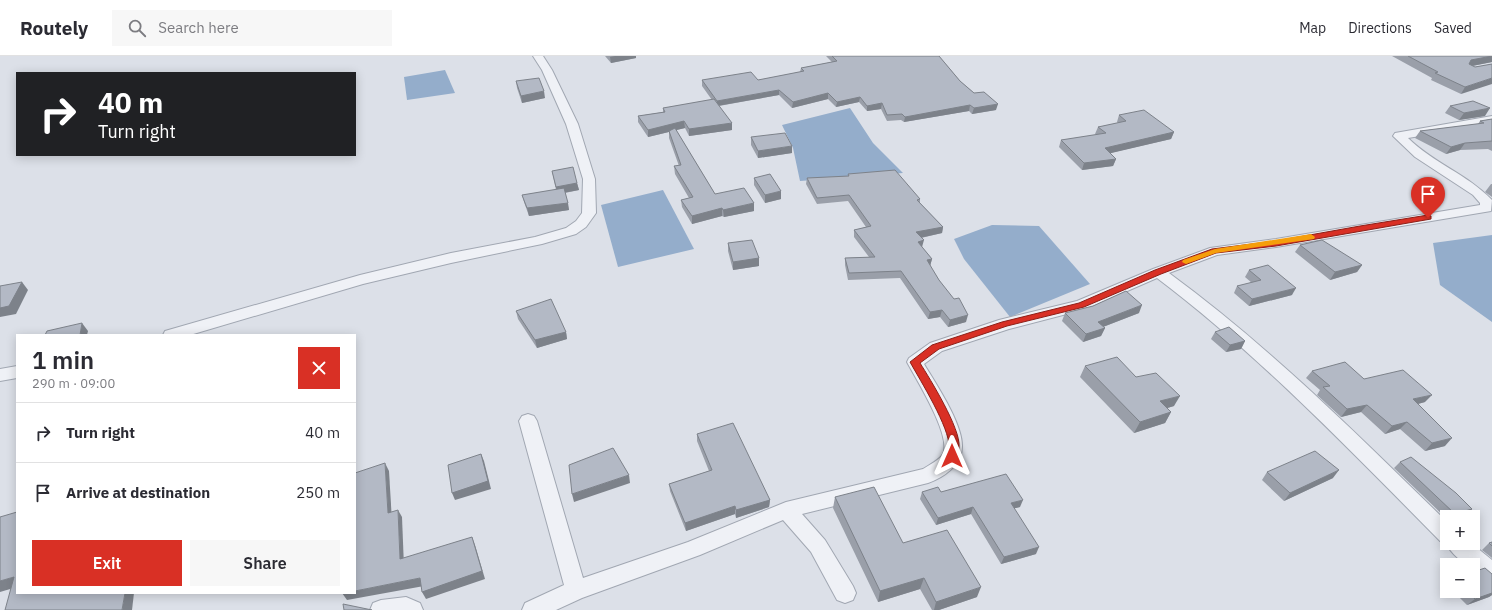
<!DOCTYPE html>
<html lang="en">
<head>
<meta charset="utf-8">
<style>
	:root { --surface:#fff; --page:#f7f7f7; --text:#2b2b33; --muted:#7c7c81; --line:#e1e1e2; --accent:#d93025 }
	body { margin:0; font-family:"IBM Plex Sans",sans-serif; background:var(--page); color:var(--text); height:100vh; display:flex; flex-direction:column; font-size:15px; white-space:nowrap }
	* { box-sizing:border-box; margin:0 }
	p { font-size:13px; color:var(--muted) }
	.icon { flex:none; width:22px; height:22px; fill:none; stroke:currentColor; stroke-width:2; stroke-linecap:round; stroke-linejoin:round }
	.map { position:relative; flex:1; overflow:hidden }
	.sheet { position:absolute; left:16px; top:278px; width:340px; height:260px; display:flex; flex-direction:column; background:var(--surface); border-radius:0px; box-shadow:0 2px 10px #0003 }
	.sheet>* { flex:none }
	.banner { position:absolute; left:16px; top:16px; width:340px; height:84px; border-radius:0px; box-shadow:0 2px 10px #0003; background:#202124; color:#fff; overflow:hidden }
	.fabs { position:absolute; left:1440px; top:454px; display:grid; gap:8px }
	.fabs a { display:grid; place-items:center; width:40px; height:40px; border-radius:0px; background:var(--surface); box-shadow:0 2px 10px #0003; font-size:20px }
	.pin { position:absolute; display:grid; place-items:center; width:34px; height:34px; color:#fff; margin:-41px -17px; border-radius:50% 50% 50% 0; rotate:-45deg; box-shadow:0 0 4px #0007 }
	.pin .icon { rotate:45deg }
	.me { position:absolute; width:44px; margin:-22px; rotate:0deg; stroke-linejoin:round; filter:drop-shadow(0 0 3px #0008) }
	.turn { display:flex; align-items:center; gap:14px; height:84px; padding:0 16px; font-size:18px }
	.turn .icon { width:52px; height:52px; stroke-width:2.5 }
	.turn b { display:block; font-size:28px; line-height:34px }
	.round { display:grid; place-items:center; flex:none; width:42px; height:42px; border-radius:0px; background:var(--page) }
	.headline { display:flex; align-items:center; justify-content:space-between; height:68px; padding:0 16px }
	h1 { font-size:24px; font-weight:600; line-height:30px }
	.primary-button { display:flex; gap:8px; margin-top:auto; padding:8px 16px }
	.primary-button a { flex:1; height:46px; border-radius:0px; background:var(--accent); color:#fff; font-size:16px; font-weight:600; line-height:46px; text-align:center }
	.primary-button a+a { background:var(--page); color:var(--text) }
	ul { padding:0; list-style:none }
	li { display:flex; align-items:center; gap:12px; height:60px; padding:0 16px; border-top:1px solid var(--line) }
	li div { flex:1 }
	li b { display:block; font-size:15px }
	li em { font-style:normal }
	header { display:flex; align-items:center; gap:24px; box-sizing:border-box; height:56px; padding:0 20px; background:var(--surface); border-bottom:1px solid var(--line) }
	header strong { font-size:19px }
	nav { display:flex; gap:22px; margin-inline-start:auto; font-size:14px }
	.search { width:280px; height:36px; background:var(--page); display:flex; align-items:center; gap:10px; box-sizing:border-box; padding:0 14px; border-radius:0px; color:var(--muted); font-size:15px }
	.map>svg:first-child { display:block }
	.water { fill:#94adcb }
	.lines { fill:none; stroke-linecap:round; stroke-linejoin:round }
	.street-casing { stroke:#a1a7b2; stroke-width:2 }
	.street { fill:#eff1f6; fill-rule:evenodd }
	.wall { fill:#9a9fa9 }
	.shaded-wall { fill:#7d828a }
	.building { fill:#b3b9c5; stroke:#7d828a }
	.route { fill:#d93025; stroke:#8d1f18 }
	.slow { fill:#f59e0b }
</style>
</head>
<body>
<header>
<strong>Routely</strong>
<div class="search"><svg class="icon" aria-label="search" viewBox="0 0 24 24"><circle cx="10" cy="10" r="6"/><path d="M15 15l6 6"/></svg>Search here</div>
<nav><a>Map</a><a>Directions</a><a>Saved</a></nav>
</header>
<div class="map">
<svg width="1492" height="554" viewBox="0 0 1492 554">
	<rect width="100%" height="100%" fill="#dce0e8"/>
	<!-- water -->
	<g class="water">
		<path d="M 445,14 L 455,37 L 407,44 L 404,21 Z"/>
		<path d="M 850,52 L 873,87 L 903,117 L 800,125 L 793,92 L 782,69 Z"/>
		<path d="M 663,134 L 694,193 L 618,211 L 601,149 Z"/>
		<path d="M 992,169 L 1039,170 L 1090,228 L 1010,261 L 964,203 L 954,183 Z"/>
		<path d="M 1492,179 L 1492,266 L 1440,229 L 1433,187 Z"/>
	</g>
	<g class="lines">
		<!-- street casing -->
		<g class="street-casing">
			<g id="street">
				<path d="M 533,0 L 543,0 L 552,14 L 578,68 L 595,123 L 596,157 L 586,171 L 576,178 L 542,188 L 451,207 L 363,228 L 190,279 L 163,279 L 165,275 L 360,219 L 451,197 L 535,181 L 566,172 L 576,165 L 582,157 L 583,123 L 566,68 L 542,14 Z"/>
				<path d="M 1492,60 L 1492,68 L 1408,82 C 1433,107 1467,118 1492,144 L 1491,155 L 1276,191 L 1217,199 L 1169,217 C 1270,291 1358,379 1447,466 L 1447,487 L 1471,487 L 1492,504 L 1492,525 L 1485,523 L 1473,513 L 1473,509 C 1463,509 1450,496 1446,487 L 1440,485 C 1349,393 1260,300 1157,222 L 1086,253 L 1009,273 L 942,295 L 924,308 C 936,328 963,368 962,391 C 962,409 943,422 928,427 L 802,458 L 825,484 L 853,530 L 856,537 L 853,544 L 845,547 L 837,544 L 811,496 L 783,464 L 700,499 L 582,542 L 556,554 L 522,554 L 525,547 L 564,529 L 519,365 L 522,360 L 528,358 L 534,360 L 537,365 L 583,522 L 688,486 L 786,446 L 923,413 C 929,409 940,404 943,398 C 952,380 916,323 907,306 L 909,302 L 930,287 L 999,264 L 1077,245 L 1153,213 L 1210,192 L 1276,183 L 1480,149 L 1480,147 L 1473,139 L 1415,101 L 1393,80 L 1395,77 Z"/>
				<path d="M 17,310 L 17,322 L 0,325 L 0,313 Z"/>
				<path d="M 406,541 L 420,547 L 423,554 L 370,554 L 373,547 L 381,544 Z"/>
			</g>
		</g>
		<!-- street -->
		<use href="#street" class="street"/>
	</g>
	<!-- wall -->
	<g class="wall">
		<path d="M 605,0 L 636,0 L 636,2 L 611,7 Z"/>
		<path d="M 826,0 L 939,0 L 960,25 L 974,37 L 996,54 L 972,58 L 969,55 L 904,66 L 901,64 L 887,65 L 881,53 L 867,55 L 859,46 L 836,51 L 828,43 L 792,52 L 779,39 L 719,50 L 732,74 L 689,80 L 685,72 L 676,74 L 715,138 L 754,155 L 724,161 L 722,160 L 692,168 L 682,151 L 681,144 L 689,142 L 675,118 L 674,110 L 679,110 L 669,82 L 669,76 L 648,81 L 638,66 L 638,60 L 663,56 L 663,52 L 712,44 L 702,30 L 702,24 L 758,24 L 800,16 L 801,12 L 832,6 Z"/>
		<path d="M 1392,0 L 1492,0 L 1492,6 L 1472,10 L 1475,11 L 1492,8 L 1461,38 L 1431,24 L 1432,22 Z"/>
		<path d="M 516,25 L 545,42 L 522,47 L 517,32 Z"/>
		<path d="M 1450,50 L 1485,60 L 1459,64 L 1445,57 Z"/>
		<path d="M 1119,59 L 1174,76 L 1171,83 L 1110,97 L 1116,103 L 1113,110 L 1082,114 L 1059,91 L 1061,84 L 1097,79 L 1095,78 L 1098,71 L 1118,67 L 1117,66 Z"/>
		<path d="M 1492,63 L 1492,95 L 1488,93 L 1460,94 L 1446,98 L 1415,82 L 1420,75 L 1478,68 L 1480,65 Z"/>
		<path d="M 751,81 L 792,97 L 758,102 L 751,89 Z"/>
		<path d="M 552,115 L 577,127 L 579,134 L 565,137 L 569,154 L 529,160 L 524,146 L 522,139 L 556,134 Z"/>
		<path d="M 848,118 L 920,143 L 920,147 L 943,171 L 942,177 L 921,182 L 922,191 L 932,203 L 930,210 L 966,266 L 948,271 L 940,261 L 928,263 L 900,222 L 848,224 L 845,209 L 845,202 L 869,201 L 854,181 L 854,174 L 866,171 L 848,145 L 817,148 L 806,128 L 807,122 L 848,120 Z"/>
		<path d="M 754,122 L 781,143 L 765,147 L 754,129 Z"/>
		<path d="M 1491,128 L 1492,128 L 1492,141 L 1485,136 Z"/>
		<path d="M 728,187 L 759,202 L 759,210 L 733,214 L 728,195 Z"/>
		<path d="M 1300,189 L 1362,209 L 1357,216 L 1330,224 L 1295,196 Z"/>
		<path d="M 1249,214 L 1292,239 L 1249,250 L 1234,237 L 1237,230 L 1252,227 L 1245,221 Z"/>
		<path d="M 516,255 L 566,276 L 567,283 L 537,292 L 518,263 Z"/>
		<path d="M 1065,257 L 1139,257 L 1103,271 L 1105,272 L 1101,280 L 1083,286 L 1062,265 Z"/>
		<path d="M 1215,276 L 1245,285 L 1241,293 L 1226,296 L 1211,283 Z"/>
		<path d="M 1085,310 L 1136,321 L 1174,350 L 1167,352 L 1171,356 L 1165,367 L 1134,377 L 1080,321 Z"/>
		<path d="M 1312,315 L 1364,323 L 1425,346 L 1418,348 L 1445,390 L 1425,395 L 1400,373 L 1385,378 L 1361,356 L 1341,361 L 1317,339 L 1320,334 L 1306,322 Z"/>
		<path d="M 697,378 L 770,444 L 769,451 L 736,462 L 735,458 L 686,475 L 670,435 L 669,428 L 709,415 L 697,385 Z"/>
		<path d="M 1400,406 L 1472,453 L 1466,459 L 1460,461 L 1447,461 L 1447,463 L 1394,412 Z"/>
		<path d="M 1267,416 L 1333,422 L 1284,445 L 1262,424 Z"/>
		<path d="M 922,436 L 941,436 L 1020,451 L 1014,452 L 1036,498 L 1001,508 L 971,458 L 936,469 L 920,443 Z"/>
		<path d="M 835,441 L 903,487 L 977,541 L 939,554 L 932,554 L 920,533 L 878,546 L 833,452 Z"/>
		<path d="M 1492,486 L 1492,502 L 1482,494 L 1489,487 Z"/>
		<path d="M 1492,518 L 1492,539 L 1489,541 L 1467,549 L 1453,535 L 1473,535 Z"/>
	</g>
	<!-- shaded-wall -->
	<g class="shaded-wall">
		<path d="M 615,0 L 636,0 L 636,2 L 611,7 L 610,1 Z"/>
		<path d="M 1492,0 L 1492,6 L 1467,11 L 1471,4 Z"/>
		<path d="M 1492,22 L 1492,28 L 1461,38 L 1465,31 Z"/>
		<path d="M 779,34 L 779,39 L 717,50 L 717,45 Z"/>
		<path d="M 544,35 L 545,42 L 522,47 L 521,40 Z"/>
		<path d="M 828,37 L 828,43 L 792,52 L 793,46 Z"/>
		<path d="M 860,41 L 859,46 L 836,51 L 837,46 Z"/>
		<path d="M 882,47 L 881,53 L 867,55 L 867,50 Z"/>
		<path d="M 998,48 L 996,54 L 972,58 L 974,52 Z"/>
		<path d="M 970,49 L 969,55 L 904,66 L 905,61 Z"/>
		<path d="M 1490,52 L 1485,60 L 1459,64 L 1464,57 Z"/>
		<path d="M 684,65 L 685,72 L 648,81 L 648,74 Z"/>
		<path d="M 732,67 L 732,74 L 689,80 L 689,73 Z"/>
		<path d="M 1174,76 L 1171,83 L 1103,99 L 1105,92 Z"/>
		<path d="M 1465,87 L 1460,94 L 1446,98 L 1451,91 Z"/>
		<path d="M 792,90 L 792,97 L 758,102 L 758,95 Z"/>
		<path d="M 1116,103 L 1113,110 L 1082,114 L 1084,107 Z"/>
		<path d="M 577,127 L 579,134 L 557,138 L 556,131 Z"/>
		<path d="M 781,135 L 781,143 L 765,147 L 765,139 Z"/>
		<path d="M 568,147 L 569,154 L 529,160 L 527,152 Z"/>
		<path d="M 754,147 L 754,155 L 724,161 L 723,154 Z"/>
		<path d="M 722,152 L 722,160 L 692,168 L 692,160 Z"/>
		<path d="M 943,171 L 942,177 L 915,183 L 916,176 Z"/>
		<path d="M 924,184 L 922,191 L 916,193 L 918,186 Z"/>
		<path d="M 759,202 L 759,210 L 733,214 L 733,206 Z"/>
		<path d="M 932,203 L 930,210 L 927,204 Z"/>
		<path d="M 1362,209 L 1357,216 L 1330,224 L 1335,216 Z"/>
		<path d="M 22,226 L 28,234 L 16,258 L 0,261 L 0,252 Z"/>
		<path d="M 1296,232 L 1292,239 L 1249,250 L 1252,243 Z"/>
		<path d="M 1142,249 L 1139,257 L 1095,274 L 1098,266 Z"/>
		<path d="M 942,254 L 940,261 L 928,263 L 930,256 Z"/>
		<path d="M 968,259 L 966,266 L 948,271 L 950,264 Z"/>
		<path d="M 82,267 L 88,275 L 87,279 L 80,279 Z"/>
		<path d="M 1105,272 L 1101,280 L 1083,286 L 1086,278 Z"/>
		<path d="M 566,276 L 567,283 L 537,292 L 535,284 Z"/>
		<path d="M 1245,285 L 1241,293 L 1226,296 L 1230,289 Z"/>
		<path d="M 1432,339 L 1425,346 L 1406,351 L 1413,343 Z"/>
		<path d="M 1180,340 L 1174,350 L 1154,356 L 1160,345 Z"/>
		<path d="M 1367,349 L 1361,356 L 1341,361 L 1347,353 Z"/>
		<path d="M 1171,356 L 1165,367 L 1134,377 L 1140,366 Z"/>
		<path d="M 1407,366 L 1400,373 L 1385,378 L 1392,370 Z"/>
		<path d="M 1452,382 L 1445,390 L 1425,395 L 1432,387 Z"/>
		<path d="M 481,398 L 484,405 L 491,433 L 455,444 L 452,437 Z"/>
		<path d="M 385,407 L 389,415 L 392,465 L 388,457 Z"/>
		<path d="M 1339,414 L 1333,422 L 1284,445 L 1290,437 Z"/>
		<path d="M 629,419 L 630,427 L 574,446 L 572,438 Z"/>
		<path d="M 770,444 L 769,451 L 736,462 L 736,454 Z"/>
		<path d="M 1023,444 L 1020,451 L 1008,454 L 1011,447 Z"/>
		<path d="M 735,450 L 735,458 L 686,475 L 685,467 Z"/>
		<path d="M 973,451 L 971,458 L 936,469 L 938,462 Z"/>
		<path d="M 1472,453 L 1466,459 L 1460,461 L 1452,461 L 1455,458 Z"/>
		<path d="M 398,454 L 402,461 L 404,511 L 400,503 Z"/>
		<path d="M 472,481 L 475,489 L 485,523 L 426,543 L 422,536 Z"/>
		<path d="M 1039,491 L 1036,498 L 1001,508 L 1004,501 Z"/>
		<path d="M 14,521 L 17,531 L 0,536 L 0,525 Z"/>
		<path d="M 420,522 L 424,530 L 347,544 L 342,537 L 355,537 L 355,535 Z"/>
		<path d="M 924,522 L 920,533 L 878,546 L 880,535 Z"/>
		<path d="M 981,531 L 977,541 L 939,554 L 934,554 L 936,546 Z"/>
		<path d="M 1492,535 L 1492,539 L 1489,541 L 1467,549 L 1475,543 Z"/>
		<path d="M 125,537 L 134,537 L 132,554 L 122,554 Z"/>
	</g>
	<!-- building -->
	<g class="building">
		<path d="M 832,0 L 939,0 L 960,25 L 974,37 L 984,36 L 998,48 L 974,52 L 970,49 L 905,61 L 902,58 L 887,59 L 882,47 L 867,50 L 860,41 L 837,46 L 828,37 L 793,46 L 779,34 L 717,45 L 702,24 L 751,16 L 758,24 L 804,15 L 801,12 L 837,5 Z"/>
		<path d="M 1408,0 L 1492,0 L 1471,4 L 1469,8 L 1475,11 L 1492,8 L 1492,22 L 1465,31 L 1435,17 L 1438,16 Z"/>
		<path d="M 539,22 L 544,35 L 521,40 L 516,25 Z"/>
		<path d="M 714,43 L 732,67 L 689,73 L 684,65 L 648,74 L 638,60 L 665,56 L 663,52 Z"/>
		<path d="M 1473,45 L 1490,52 L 1464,57 L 1450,50 Z"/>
		<path d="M 1144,54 L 1174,76 L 1105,92 L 1116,103 L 1084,107 L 1061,84 L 1106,77 L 1098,71 L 1126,65 L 1119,59 Z"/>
		<path d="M 1492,63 L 1492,85 L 1465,87 L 1451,91 L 1420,75 L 1484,67 L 1480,65 Z"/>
		<path d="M 675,72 L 715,138 L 744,132 L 754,147 L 723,154 L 722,152 L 692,160 L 681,144 L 693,141 L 674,110 L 681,109 L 669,75 Z"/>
		<path d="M 785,77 L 792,90 L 758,95 L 751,81 Z"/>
		<path d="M 573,111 L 577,127 L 556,131 L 552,115 Z"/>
		<path d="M 895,114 L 920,143 L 917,144 L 943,171 L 916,176 L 924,184 L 918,186 L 932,203 L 927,204 L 939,224 L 954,243 L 959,242 L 968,259 L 950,264 L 942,254 L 930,256 L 901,215 L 849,217 L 845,202 L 875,201 L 854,174 L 871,170 L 849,139 L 817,142 L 807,122 L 849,120 L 848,118 Z"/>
		<path d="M 770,118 L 781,135 L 765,139 L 754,122 Z"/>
		<path d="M 564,132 L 568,147 L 527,152 L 522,139 Z"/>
		<path d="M 752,184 L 759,202 L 733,206 L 728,187 Z"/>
		<path d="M 1322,184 L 1362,209 L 1335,216 L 1300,189 Z"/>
		<path d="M 1268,209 L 1296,232 L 1252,243 L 1237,230 L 1261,224 L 1249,214 Z"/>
		<path d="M 22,226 L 9,250 L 0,252 L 0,230 Z"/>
		<path d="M 1126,235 L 1142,249 L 1098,266 L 1105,272 L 1086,278 L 1065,257 L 1093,250 Z"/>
		<path d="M 551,243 L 566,276 L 535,284 L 516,255 Z"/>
		<path d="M 82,267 L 80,279 L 45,279 L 47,275 Z"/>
		<path d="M 1229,271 L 1245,285 L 1230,289 L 1215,276 Z"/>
		<path d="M 1117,301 L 1136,321 L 1156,317 L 1180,340 L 1160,345 L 1171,356 L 1140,366 L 1085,310 Z"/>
		<path d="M 1345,306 L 1364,323 L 1403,314 L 1432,339 L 1413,343 L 1452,382 L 1432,387 L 1407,366 L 1392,370 L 1367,349 L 1347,353 L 1323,331 L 1330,330 L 1312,315 Z"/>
		<path d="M 733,367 L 770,444 L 736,454 L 735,450 L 685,467 L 669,428 L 712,414 L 697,378 Z"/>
		<path d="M 613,392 L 629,419 L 572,438 L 569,409 Z"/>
		<path d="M 1315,395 L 1339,414 L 1290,437 L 1267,416 Z"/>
		<path d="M 481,398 L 488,425 L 452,437 L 448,409 Z"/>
		<path d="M 1411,401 L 1456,437 L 1472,453 L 1455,458 L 1400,406 Z"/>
		<path d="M 385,407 L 388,457 L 398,454 L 400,503 L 472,481 L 482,515 L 422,536 L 420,522 L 355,535 L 355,417 Z"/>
		<path d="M 1006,418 L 1023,444 L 1011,447 L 1039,491 L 1004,501 L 973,451 L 938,462 L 922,436 L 938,431 L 941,436 Z"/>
		<path d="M 874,431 L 903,487 L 947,474 L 981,531 L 936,546 L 924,522 L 880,535 L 835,441 Z"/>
		<path d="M 17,456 L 17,537 L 125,537 L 122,554 L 5,554 L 14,521 L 0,525 L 0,461 Z"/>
		<path d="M 1492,486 L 1492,490 L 1489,487 Z"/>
		<path d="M 1485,512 L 1492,518 L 1492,537 L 1475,543 L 1466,535 L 1473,535 L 1473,516 Z"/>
		<path d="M 343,548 L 372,554 L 344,554 Z"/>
	</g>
	<!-- route -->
	<path class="route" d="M 1428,159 L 1431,160 L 1431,163 L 1276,190 L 1216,197 L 1161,218 L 1084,251 L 1007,270 L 939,293 L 920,307 C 930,323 961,373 959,391 C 959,395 957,399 955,403 L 952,404 L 948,403 L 946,400 C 947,397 949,393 949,391 C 950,372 920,324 910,306 L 932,289 L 1002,266 L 1079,247 L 1155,214 L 1212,193 L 1276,185 L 1360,170 Z"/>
	<!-- slow -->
	<path class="slow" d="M 1311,178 L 1315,181 L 1314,183 L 1216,197 L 1186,208 L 1182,206 L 1183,204 L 1215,193 Z"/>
</svg>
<div class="fabs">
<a>+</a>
<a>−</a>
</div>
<div class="pin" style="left:1428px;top:162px;background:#d93025"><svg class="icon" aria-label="arrive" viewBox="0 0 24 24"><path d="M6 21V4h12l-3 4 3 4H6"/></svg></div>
<svg class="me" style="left:952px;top:400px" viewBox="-20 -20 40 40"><path d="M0-17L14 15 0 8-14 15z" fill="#d93025" stroke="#fff" stroke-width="4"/></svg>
<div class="banner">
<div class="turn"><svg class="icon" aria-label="right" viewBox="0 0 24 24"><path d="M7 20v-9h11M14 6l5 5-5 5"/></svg><div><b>40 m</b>Turn right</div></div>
</div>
<section class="sheet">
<div class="headline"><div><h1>1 min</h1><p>290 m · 09:00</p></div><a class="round" style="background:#d93025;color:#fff"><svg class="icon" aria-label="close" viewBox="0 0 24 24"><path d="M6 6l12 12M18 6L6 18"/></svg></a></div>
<ul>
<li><svg class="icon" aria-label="right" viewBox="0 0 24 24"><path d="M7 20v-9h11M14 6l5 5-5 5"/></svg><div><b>Turn right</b></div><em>40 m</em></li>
<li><svg class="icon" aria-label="arrive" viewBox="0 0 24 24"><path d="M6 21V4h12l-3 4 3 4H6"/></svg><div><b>Arrive at destination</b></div><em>250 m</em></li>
</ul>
<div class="primary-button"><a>Exit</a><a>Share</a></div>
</section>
</div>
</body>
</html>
